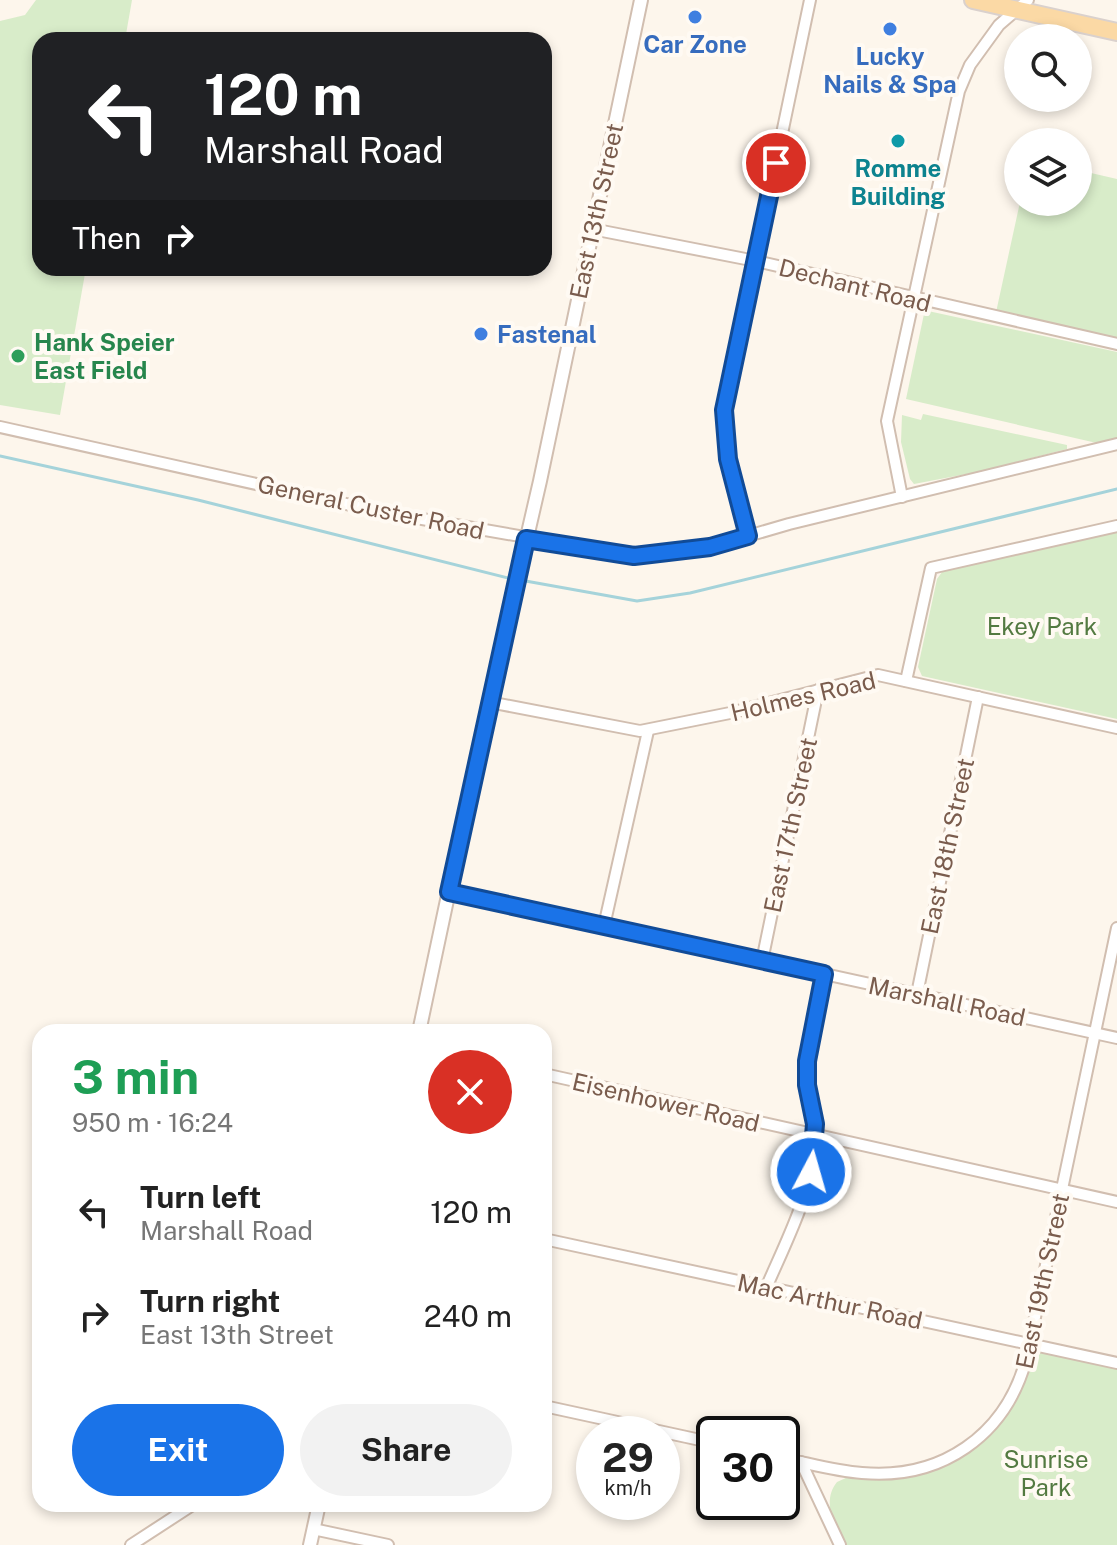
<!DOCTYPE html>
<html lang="en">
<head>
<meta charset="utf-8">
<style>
	:root { --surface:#fff; --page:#f2f2f2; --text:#222; --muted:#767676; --accent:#1a73e8 }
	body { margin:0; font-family:"Public Sans",sans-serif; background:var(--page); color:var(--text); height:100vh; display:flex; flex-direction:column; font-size:30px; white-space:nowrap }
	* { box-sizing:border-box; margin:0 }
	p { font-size:26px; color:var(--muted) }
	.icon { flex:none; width:44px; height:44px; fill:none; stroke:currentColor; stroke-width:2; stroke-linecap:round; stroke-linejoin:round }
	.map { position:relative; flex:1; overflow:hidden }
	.drawer { position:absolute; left:32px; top:1024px; width:520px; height:488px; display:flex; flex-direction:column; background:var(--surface); border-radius:24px; box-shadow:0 4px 12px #0003 }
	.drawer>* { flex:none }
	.banner { position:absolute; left:32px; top:32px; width:520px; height:244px; border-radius:24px; box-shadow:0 4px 12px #0003; background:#202124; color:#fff; overflow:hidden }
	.tools { position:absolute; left:1004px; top:24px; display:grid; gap:16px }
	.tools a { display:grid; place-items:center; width:88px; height:88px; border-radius:50%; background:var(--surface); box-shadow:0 4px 12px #0003; font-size:40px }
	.speed { position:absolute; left:576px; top:1416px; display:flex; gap:16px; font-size:40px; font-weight:700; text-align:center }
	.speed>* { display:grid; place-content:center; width:104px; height:104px; border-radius:50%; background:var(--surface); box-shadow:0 4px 12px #0003; line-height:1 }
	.speed small { font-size:20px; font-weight:400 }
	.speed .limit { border:4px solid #111; border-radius:12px; background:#fff; color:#111 }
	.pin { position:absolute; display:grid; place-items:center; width:68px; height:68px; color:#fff; margin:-34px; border:4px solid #fff; border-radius:50%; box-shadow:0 2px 8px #0007 }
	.me { position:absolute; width:88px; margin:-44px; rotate:6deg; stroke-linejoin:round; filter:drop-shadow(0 0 6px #0008) }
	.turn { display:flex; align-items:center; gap:28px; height:168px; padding:0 40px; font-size:36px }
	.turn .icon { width:104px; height:104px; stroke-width:2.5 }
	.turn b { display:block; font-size:56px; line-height:68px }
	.then { display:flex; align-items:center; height:76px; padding:0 40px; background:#0003; gap:16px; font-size:30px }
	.round { display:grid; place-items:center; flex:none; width:84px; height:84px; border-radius:42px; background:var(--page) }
	.headline { display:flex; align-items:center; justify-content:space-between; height:136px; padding:0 40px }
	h1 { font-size:48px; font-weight:700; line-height:60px; color:#1e9e55 }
	.primary-button { display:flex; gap:16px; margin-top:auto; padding:16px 40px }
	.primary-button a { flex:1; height:92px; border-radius:48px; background:var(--accent); color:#fff; font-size:32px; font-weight:700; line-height:92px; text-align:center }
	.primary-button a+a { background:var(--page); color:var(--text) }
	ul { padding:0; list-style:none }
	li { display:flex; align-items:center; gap:24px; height:104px; padding:0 40px }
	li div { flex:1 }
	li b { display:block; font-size:30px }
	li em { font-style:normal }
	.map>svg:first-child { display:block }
	.green { fill:#d8ecc9 }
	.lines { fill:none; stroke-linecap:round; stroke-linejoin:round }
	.stream { stroke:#a5d3da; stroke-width:3 }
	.minor-casing { stroke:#d1beb0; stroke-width:14 }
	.tertiary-casing { stroke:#d1beb0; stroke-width:16 }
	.primary-casing { stroke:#dad1cd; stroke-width:20 }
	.minor { stroke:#fff; stroke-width:10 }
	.tertiary { stroke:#fff; stroke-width:12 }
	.primary { stroke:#fbd9a5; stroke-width:16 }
	.route-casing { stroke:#114b97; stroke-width:20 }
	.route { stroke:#1a73e8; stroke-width:14 }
	.shop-dot { fill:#3f7fe0; stroke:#fffaf3; stroke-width:3 }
	.culture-dot { fill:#0f9aa8; stroke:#fffaf3; stroke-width:3 }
	.leisure-dot { fill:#2e9e5b; stroke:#fffaf3; stroke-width:3 }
	.labels { text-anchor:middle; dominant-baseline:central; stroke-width:8; stroke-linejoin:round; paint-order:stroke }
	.shop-label { font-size:24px; font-weight:bold; fill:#366cbe; stroke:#fffaf3 }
	.culture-label { font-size:24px; font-weight:bold; fill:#0d838f; stroke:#fffaf3 }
	.street-label { font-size:24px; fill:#7a5c4d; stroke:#fffaf3 }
	.leisure-label { font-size:24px; font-weight:bold; fill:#27864d; stroke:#fffaf3; text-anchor:start }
	.park-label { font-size:24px; fill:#537a41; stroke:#fffaf3 }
</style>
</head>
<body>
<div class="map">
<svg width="1117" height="1545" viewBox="0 0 1117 1545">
	<rect width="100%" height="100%" fill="#fdf6ec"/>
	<!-- green -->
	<g class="green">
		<path d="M 36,0 L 132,0 L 125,40 L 40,40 L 40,268 L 86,268 L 60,415 L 0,405 L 0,21 L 25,15 Z"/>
		<path d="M 1078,170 L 1117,179 L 1117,344 L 995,317 L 1020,202 L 1078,202 Z"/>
		<path d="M 928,311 L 1117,352 L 1117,439 L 1101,444 L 906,399 L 924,314 Z"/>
		<path d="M 923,414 L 1067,445 L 1067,449 L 977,472 L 914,484 L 910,479 L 901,442 L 902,415 L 921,420 Z"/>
		<path d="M 1117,531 L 1117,719 L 922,676 L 918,667 L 937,579 L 942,572 Z"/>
		<path d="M 1029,1344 L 1117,1363 L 1117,1545 L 840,1545 C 834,1525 822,1500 837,1482 L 848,1477 L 901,1472 L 946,1459 L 1007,1408 Z"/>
	</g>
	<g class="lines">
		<!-- stream -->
		<g class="stream">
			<path d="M 0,456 L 198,500 L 512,579"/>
			<path d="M 520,580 L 637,601 L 690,593 L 1117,489"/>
		</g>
		<!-- minor casing -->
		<g class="minor-casing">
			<g id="minor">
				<path d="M 592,229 L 756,261 L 1117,344"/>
				<path d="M 0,427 L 382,512 L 634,556 L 710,547 L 789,524 L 1117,444"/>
				<path d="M 902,497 L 887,421 L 959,91 L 970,65 L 999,25 L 1028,0"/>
				<path d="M 748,536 L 728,459 L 724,410 L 810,0"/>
				<path d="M 906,681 L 931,568 L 1117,526"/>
				<path d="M 489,702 L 640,731 L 730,713 L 878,675 L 1117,728"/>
				<path d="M 449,892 L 1117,1038"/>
				<path d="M 604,926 L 648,731"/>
				<path d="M 762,961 L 818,690"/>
				<path d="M 917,994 L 978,697"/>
				<path d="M 544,1074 L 1117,1202"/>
				<path d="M 544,1239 L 1117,1363"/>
				<path d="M 766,1288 C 786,1242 808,1200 815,1150 C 818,1126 809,1106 807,1083 C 805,1047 817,1009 824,974"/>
				<path d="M 544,1406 L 714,1443"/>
				<path d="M 782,1458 C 808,1463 835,1471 862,1473 C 941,1480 1005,1436 1026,1360 L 1117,928"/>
				<path d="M 801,1462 L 840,1545"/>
				<path d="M 313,1529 L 388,1545"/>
				<path d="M 131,1545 L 194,1504"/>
			</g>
		</g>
		<!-- tertiary casing -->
		<g class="tertiary-casing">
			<g id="tertiary">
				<path d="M 419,1032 L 489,702 L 540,481 L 641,0"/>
				<path d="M 310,1545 L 319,1504"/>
			</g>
		</g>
		<!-- primary casing -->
		<g class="primary-casing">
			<path id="primary" d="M 973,0 L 1117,32"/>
		</g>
		<!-- minor -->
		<use href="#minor" class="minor"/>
		<!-- tertiary -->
		<use href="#tertiary" class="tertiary"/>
		<!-- primary -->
		<use href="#primary" class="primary"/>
	</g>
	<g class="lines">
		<!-- route casing -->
		<g class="route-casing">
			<path id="route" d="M 776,163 L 724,410 L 728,459 L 748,536 L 710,547 L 634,556 L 526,539 L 449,892 L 824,974 L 807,1061 L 807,1085 L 815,1124 L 811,1172"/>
		</g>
		<!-- route -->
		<use href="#route" class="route"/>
	</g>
	<!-- markers -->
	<g class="shop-dot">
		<circle cx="695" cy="17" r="8"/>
		<circle cx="890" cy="29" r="8"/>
		<circle cx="481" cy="334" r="8"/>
	</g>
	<circle class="culture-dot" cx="898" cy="141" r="8"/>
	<circle class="leisure-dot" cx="18" cy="356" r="8"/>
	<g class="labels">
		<!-- shop labels -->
		<g class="shop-label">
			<text x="695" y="44">Car Zone</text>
			<text x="890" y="56">Lucky<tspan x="890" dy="28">Nails &amp; Spa</tspan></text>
			<text x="497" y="334" text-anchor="start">Fastenal</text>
		</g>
		<!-- culture labels -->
		<g class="culture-label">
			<text x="898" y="168">Romme<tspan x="898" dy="28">Building</tspan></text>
		</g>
		<!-- street labels -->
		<g class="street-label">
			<text transform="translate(596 211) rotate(-78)">East 13th Street</text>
			<text transform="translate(855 285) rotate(14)">Dechant Road</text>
			<text transform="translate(371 507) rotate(12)">General Custer Road</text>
			<text transform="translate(803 696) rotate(-13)">Holmes Road</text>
			<text transform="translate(790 825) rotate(-78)">East 17th Street</text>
			<text transform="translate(947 846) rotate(-78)">East 18th Street</text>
			<text transform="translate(947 1001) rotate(12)">Marshall Road</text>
			<text transform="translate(666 1102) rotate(13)">Eisenhower Road</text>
			<text transform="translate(1042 1281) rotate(-78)">East 19th Street</text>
			<text transform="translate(830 1301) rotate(12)">Mac Arthur Road</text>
		</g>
		<!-- leisure labels -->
		<g class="leisure-label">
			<text x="34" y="342">Hank Speier<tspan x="34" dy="28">East Field</tspan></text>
		</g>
		<!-- park labels -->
		<g class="park-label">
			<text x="1042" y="626">Ekey Park</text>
			<text x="1046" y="1459">Sunrise<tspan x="1046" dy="28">Park</tspan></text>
		</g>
	</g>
</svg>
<div class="tools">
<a><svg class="icon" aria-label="search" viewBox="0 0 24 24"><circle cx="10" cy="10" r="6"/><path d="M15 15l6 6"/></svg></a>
<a><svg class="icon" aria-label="layers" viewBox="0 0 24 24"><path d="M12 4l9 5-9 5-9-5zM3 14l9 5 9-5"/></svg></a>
</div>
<div class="speed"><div>29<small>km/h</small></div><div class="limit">30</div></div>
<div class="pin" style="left:776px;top:163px;background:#d93025"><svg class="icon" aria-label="arrive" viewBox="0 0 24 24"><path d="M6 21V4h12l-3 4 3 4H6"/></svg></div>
<svg class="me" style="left:811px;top:1172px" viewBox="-20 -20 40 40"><circle r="17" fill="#1a73e8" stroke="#fff" stroke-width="3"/><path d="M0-11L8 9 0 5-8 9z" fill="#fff"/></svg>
<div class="banner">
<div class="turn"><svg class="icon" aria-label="left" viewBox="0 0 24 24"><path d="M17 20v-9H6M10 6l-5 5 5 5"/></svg><div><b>120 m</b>Marshall Road</div></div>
<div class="then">Then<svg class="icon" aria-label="right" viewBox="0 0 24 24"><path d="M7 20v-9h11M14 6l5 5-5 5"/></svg></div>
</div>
<section class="drawer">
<div class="headline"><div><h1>3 min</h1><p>950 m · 16:24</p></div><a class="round" style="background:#d93025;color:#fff"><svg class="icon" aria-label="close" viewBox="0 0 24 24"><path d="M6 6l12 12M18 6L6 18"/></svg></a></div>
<ul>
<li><svg class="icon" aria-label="left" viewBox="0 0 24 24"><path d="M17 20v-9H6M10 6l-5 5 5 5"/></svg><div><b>Turn left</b><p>Marshall Road</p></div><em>120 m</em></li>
<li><svg class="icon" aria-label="right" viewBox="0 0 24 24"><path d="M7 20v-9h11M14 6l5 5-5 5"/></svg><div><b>Turn right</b><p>East 13th Street</p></div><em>240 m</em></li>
</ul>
<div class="primary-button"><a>Exit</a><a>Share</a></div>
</section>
</div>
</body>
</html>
